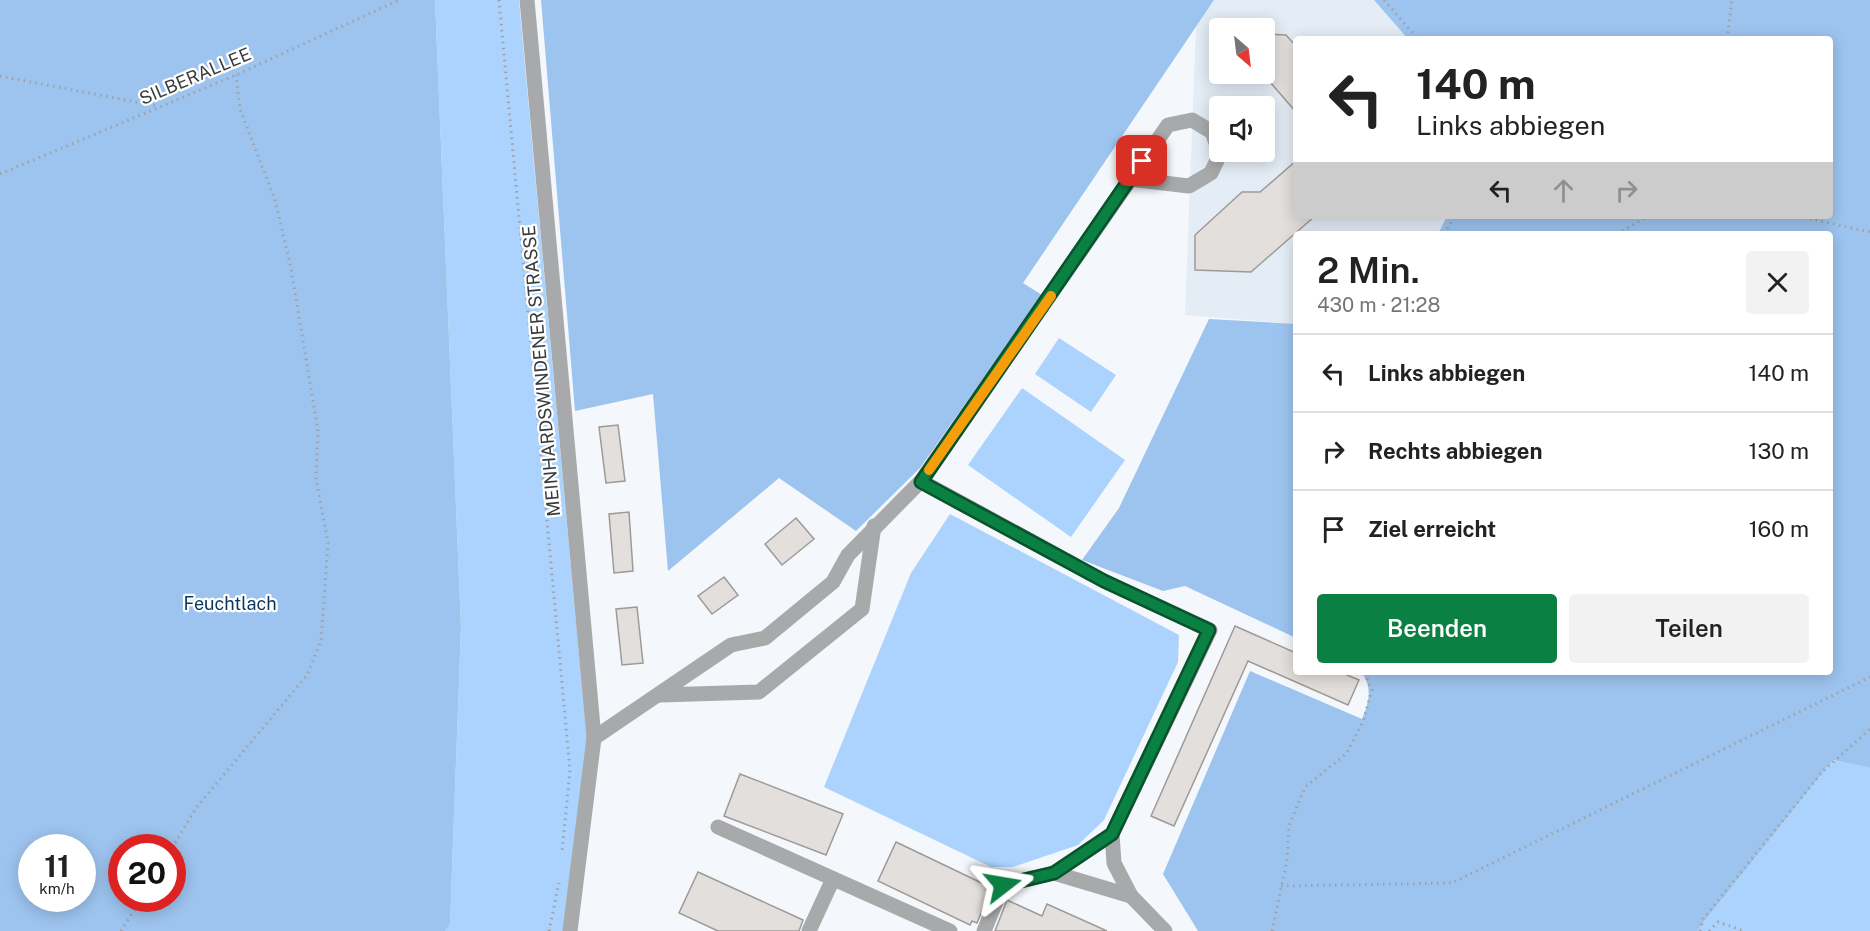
<!DOCTYPE html>
<html lang="de">
<head>
<meta charset="utf-8">
<style>
	:root { --surface:#fff; --page:#f2f2f2; --text:#222; --muted:#767676; --line:#e0e0e0; --accent:#0b8043 }
	body { margin:0; font-family:"Public Sans",sans-serif; background:var(--page); color:var(--text); height:100vh; display:flex; flex-direction:column; font-size:22px; white-space:nowrap }
	* { box-sizing:border-box; margin:0 }
	p { font-size:20px; color:var(--muted) }
	.icon { flex:none; width:33px; height:33px; fill:none; stroke:currentColor; stroke-width:2; stroke-linecap:round; stroke-linejoin:round }
	.map { position:relative; flex:1; overflow:hidden }
	.panel { position:absolute; left:1293px; top:231px; width:540px; height:444px; display:flex; flex-direction:column; background:var(--surface); border-radius:6px; box-shadow:0 3px 15px #0003 }
	.panel>* { flex:none }
	.hud { position:absolute; left:1293px; top:36px; width:540px; height:183px; border-radius:6px; box-shadow:0 3px 15px #0003; background:#fff; color:var(--text); overflow:hidden }
	.needle { width:39px; rotate:152deg }
	.tools { position:absolute; left:1209px; top:18px; display:grid; gap:12px }
	.tools a { display:grid; place-items:center; width:66px; height:66px; border-radius:6px; background:var(--surface); box-shadow:0 3px 15px #0003; font-size:30px }
	.speed { position:absolute; left:18px; top:834px; display:flex; gap:12px; font-size:30px; font-weight:700; text-align:center }
	.speed>* { display:grid; place-content:center; width:78px; height:78px; border-radius:50%; background:var(--surface); box-shadow:0 3px 15px #0003; line-height:1 }
	.speed small { font-size:15px; font-weight:400 }
	.speed .limit { border:9px solid #d22; background:#fff; color:#111 }
	.pin { position:absolute; display:grid; place-items:center; width:51px; height:51px; color:#fff; margin:-26px; border-radius:12px; box-shadow:0 3px 9px #0006 }
	.me { position:absolute; width:66px; margin:-33px; rotate:76deg; stroke-linejoin:round; filter:drop-shadow(0 0 4px #0008) }
	.turn { display:flex; align-items:center; gap:21px; height:126px; padding:0 24px; font-size:27px }
	.turn .icon { width:78px; height:78px; stroke-width:2.5 }
	.turn b { display:block; font-size:42px; line-height:51px }
	.lanes { display:flex; align-items:center; height:57px; padding:0 24px; background:#0003; justify-content:center; gap:30px; direction:ltr }
	.lanes .off { opacity:.35 }
	.round { display:grid; place-items:center; flex:none; width:63px; height:63px; border-radius:6px; background:var(--page) }
	.headline { display:flex; align-items:center; justify-content:space-between; height:102px; padding:0 24px }
	h1 { font-size:36px; font-weight:600; line-height:45px }
	.action { display:flex; gap:12px; margin-top:auto; padding:12px 24px }
	.action a { flex:1; height:69px; border-radius:6px; background:var(--accent); color:#fff; font-size:24px; font-weight:600; line-height:69px; text-align:center }
	.action a+a { background:var(--page); color:var(--text) }
	ul { padding:0; list-style:none }
	li { display:flex; align-items:center; gap:18px; height:78px; padding:0 24px; border-top:2px solid var(--line) }
	li div { flex:1 }
	li b { display:block; font-size:22px }
	li em { font-style:normal }
	.map>svg:first-child { display:block }
	.built { fill:#e4ecf6; fill-rule:evenodd }
	.green { fill:#abd3fd }
	.forest { fill:#9dc4ef; fill-rule:evenodd }
	.building { fill:#e3dfdc; stroke:#9e9a97; stroke-width:1.5 }
	.lines { fill:none; stroke-linecap:round; stroke-linejoin:round }
	.path { stroke:#9fa1a4; stroke-width:3; stroke-dasharray:1.5 4.5; stroke-linecap:butt }
	.minor { stroke:#a8a9ab; stroke-width:15 }
	.route-casing { stroke:#07532c; stroke-width:15 }
	.route { stroke:#0b8043; stroke-width:10 }
	.slow { stroke:#f59e0b; stroke-width:10 }
	.labels { text-anchor:middle; dominant-baseline:central; stroke-width:4.5; stroke-linejoin:round; paint-order:stroke }
	.street-label { font-size:18px; fill:#393b3c; stroke:#fff }
	.park-label { font-size:18px; fill:#0b365d; stroke:#fff }
</style>
</head>
<body>
<div class="map">
<svg width="1870" height="931" viewBox="0 0 1870 931">
	<rect width="100%" height="100%" fill="#f4f7fb"/>
	<!-- built -->
	<path class="built" d="M 1214,0 L 1374,0 L 1408,39 L 1296,39 L 1296,216 L 1447,216 L 1438,234 L 1296,234 L 1296,324 L 1185,315 L 1196,27 ZM 1220,28 L 1264,28 L 1264,74 L 1220,74 ZM 1220,106 L 1264,106 L 1264,152 L 1220,152 Z"/>
	<!-- green -->
	<g class="green">
		<path d="M 435,0 L 519,0 L 587,742 L 565,931 L 445,931 L 450,924 L 461,627 Z"/>
		<path d="M 1059,338 L 1116,375 L 1091,412 L 1035,374 Z"/>
		<path d="M 1022,388 L 1125,460 L 1071,537 L 968,465 Z"/>
		<path d="M 950,514 L 1179,635 L 1178,662 L 1104,820 L 1078,845 L 1013,867 L 991,867 L 824,787 L 911,573 Z"/>
		<path d="M 1833,760 L 1870,768 L 1870,931 L 1697,931 Z"/>
	</g>
	<!-- forest -->
	<g class="forest">
		<path d="M 0,0 L 435,0 L 461,627 L 450,924 L 445,931 L 0,931 ZM 32,848 L 82,848 L 82,898 L 32,898 ZM 122,848 L 172,848 L 172,898 L 122,898 Z"/>
		<path d="M 541,0 L 1214,0 L 1023,283 L 1042,295 L 920,468 L 856,531 L 779,478 L 668,571 L 653,394 L 575,411 Z"/>
		<path d="M 1374,0 L 1870,0 L 1870,768 L 1833,760 L 1697,931 L 1198,931 L 1163,874 L 1250,671 L 1362,719 C 1369,702 1373,687 1361,672 L 1830,672 L 1830,234 L 1438,234 L 1447,216 L 1830,216 L 1830,39 L 1408,39 Z"/>
		<path d="M 1209,319 L 1296,324 L 1296,638 L 1185,586 L 1163,591 L 1082,560 L 1119,508 Z"/>
	</g>
	<!-- building -->
	<g class="building">
		<path d="M 1264,34 L 1286,35 L 1296,46 L 1296,112 L 1270,82 L 1264,82 Z"/>
		<path d="M 1296,161 L 1296,216 L 1315,216 L 1251,272 L 1195,270 L 1195,235 L 1242,192 L 1260,192 Z"/>
		<path d="M 618,425 L 625,481 L 606,483 L 599,427 Z"/>
		<path d="M 629,512 L 633,571 L 614,573 L 609,514 Z"/>
		<path d="M 796,518 L 814,539 L 782,565 L 765,544 Z"/>
		<path d="M 724,577 L 738,595 L 712,614 L 698,596 Z"/>
		<path d="M 637,607 L 643,663 L 622,665 L 616,609 Z"/>
		<path d="M 1235,626 L 1296,653 L 1296,672 L 1340,672 L 1359,680 L 1348,705 L 1248,661 L 1174,826 L 1151,816 Z"/>
		<path d="M 740,774 L 843,814 L 826,855 L 724,816 Z"/>
		<path d="M 896,842 L 988,886 L 987,890 L 990,891 L 977,923 L 972,921 L 970,925 L 878,881 Z"/>
		<path d="M 698,872 L 803,920 L 799,931 L 718,931 L 679,913 Z"/>
		<path d="M 1007,900 L 1042,916 L 1047,904 L 1107,931 L 995,931 Z"/>
	</g>
	<g class="lines">
		<!-- path -->
		<g class="path">
			<path d="M 499,0 L 570,770 L 562,852"/>
			<path d="M 1384,0 L 1418,39"/>
			<path d="M 1727,39 L 1732,0"/>
			<path d="M 0,76 L 157,106"/>
			<path d="M 0,174 L 236,75 L 399,0"/>
			<path d="M 1798,216 L 1870,232"/>
			<path d="M 1444,234 L 1455,216"/>
			<path d="M 1617,234 L 1648,216"/>
			<path d="M 172,848 L 196,808 L 307,675 L 321,641 L 328,543 L 316,479 L 318,431 L 291,268 L 275,200 L 240,109 L 236,75"/>
			<path d="M 1281,886 L 1452,883 L 1870,677"/>
			<path d="M 121,931 L 142,898"/>
			<path d="M 549,931 L 559,883"/>
			<path d="M 1272,931 L 1287,860 L 1289,826 L 1305,787 L 1346,754 L 1363,722 L 1372,690 L 1364,672"/>
			<path d="M 1700,931 L 1703,919 L 1823,771 L 1870,729"/>
			<path d="M 1709,931 L 1718,922 L 1744,931"/>
		</g>
		<!-- minor -->
		<g class="minor">
			<path d="M 527,0 L 594,738 L 570,931"/>
			<path d="M 921,481 L 1168,125 L 1192,120 L 1212,132 L 1220,154 L 1211,173 L 1189,186 L 1129,179"/>
			<path d="M 660,695 L 759,692 L 862,609 L 874,526"/>
			<path d="M 594,738 L 731,645 L 765,638 L 833,582 L 848,555 L 921,481 L 1104,581 L 1210,630 L 1112,834 L 1114,863 L 1131,896 L 1165,931"/>
			<path d="M 718,827 L 950,931"/>
			<path d="M 1054,873 L 1131,896"/>
			<path d="M 809,931 L 833,879"/>
			<path d="M 984,931 L 1003,885 L 1054,873 L 1112,834"/>
		</g>
	</g>
	<g class="lines">
		<!-- route casing -->
		<g class="route-casing">
			<path id="route" d="M 1003,885 L 1054,873 L 1112,834 L 1209,630 L 1104,581 L 921,482 L 1142,161"/>
		</g>
		<!-- route -->
		<use href="#route" class="route"/>
		<!-- slow -->
		<path class="slow" d="M 929,470 L 1051,296"/>
	</g>
	<g class="labels">
		<!-- street labels -->
		<g class="street-label">
			<text transform="translate(195 76) rotate(-23)">SILBERALLEE</text>
			<text transform="translate(541 371) rotate(-95)">MEINHARDSWINDENER STRASSE</text>
		</g>
		<!-- park labels -->
		<g class="park-label">
			<text x="230" y="603">Feuchtlach</text>
		</g>
	</g>
</svg>
<div class="tools">
<a><svg class="needle" viewBox="-14 -14 28 28"><path d="M0-13l5 13h-10z" fill="#e53935"/><path d="M0 13l5-13h-10z" fill="#767676"/></svg></a>
<a><svg class="icon" aria-label="sound" viewBox="0 0 24 24"><path d="M4 9h4l5-4v14l-5-4H4zM17 9q2 3 0 6"/></svg></a>
</div>
<div class="speed"><div>11<small>km/h</small></div><div class="limit">20</div></div>
<div class="pin" style="left:1142px;top:161px;background:#d93025"><svg class="icon" aria-label="arrive" viewBox="0 0 24 24"><path d="M6 21V4h12l-3 4 3 4H6"/></svg></div>
<svg class="me" style="left:1003px;top:885px" viewBox="-20 -20 40 40"><path d="M0-17L14 15 0 8-14 15z" fill="#0b8043" stroke="#fff" stroke-width="4"/></svg>
<div class="hud">
<div class="turn"><svg class="icon" aria-label="left" viewBox="0 0 24 24"><path d="M17 20v-9H6M10 6l-5 5 5 5"/></svg><div><b>140 m</b>Links abbiegen</div></div>
<div class="lanes"><svg class="icon" aria-label="left" viewBox="0 0 24 24"><path d="M17 20v-9H6M10 6l-5 5 5 5"/></svg><svg class="icon off" aria-label="ahead" viewBox="0 0 24 24"><path d="M12 20V5M6 11l6-6 6 6"/></svg><svg class="icon off" aria-label="right" viewBox="0 0 24 24"><path d="M7 20v-9h11M14 6l5 5-5 5"/></svg></div>
</div>
<section class="panel">
<div class="headline"><div><h1>2 Min.</h1><p>430 m · 21:28</p></div><a class="round"><svg class="icon" aria-label="close" viewBox="0 0 24 24"><path d="M6 6l12 12M18 6L6 18"/></svg></a></div>
<ul>
<li><svg class="icon" aria-label="left" viewBox="0 0 24 24"><path d="M17 20v-9H6M10 6l-5 5 5 5"/></svg><div><b>Links abbiegen</b></div><em>140 m</em></li>
<li><svg class="icon" aria-label="right" viewBox="0 0 24 24"><path d="M7 20v-9h11M14 6l5 5-5 5"/></svg><div><b>Rechts abbiegen</b></div><em>130 m</em></li>
<li><svg class="icon" aria-label="arrive" viewBox="0 0 24 24"><path d="M6 21V4h12l-3 4 3 4H6"/></svg><div><b>Ziel erreicht</b></div><em>160 m</em></li>
</ul>
<div class="action"><a>Beenden</a><a>Teilen</a></div>
</section>
</div>
</body>
</html>
